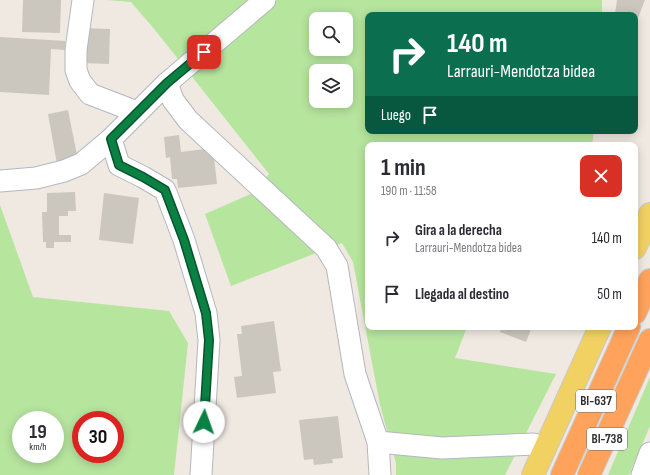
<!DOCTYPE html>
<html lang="es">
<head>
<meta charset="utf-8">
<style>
	:root { --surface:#fff; --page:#f7f7f7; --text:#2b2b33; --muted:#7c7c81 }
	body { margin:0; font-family:"Sofia Sans Condensed",sans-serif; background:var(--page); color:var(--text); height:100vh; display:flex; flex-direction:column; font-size:15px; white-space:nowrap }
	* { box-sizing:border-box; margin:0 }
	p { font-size:13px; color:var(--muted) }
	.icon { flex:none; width:22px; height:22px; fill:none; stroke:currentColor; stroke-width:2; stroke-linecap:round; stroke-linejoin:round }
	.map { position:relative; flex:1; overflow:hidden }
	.drawer { position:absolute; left:365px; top:142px; width:273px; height:188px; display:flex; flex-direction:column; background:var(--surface); border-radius:8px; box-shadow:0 2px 10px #0003 }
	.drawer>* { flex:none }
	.top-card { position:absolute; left:365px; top:12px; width:273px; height:122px; border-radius:8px; box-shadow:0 2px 10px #0003; background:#0b6e4f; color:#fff; overflow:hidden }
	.fabs { position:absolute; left:309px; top:12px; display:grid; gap:8px }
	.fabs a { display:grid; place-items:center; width:44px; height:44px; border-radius:8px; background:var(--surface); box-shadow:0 2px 10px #0003; font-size:20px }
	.speed { position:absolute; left:12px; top:411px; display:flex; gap:8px; font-size:20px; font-weight:700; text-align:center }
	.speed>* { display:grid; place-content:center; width:52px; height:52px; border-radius:50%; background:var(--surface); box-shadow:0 2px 10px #0003; line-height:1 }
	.speed small { font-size:10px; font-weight:400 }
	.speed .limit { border:6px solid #d22; background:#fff; color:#111 }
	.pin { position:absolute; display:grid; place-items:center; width:34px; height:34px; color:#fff; margin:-17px; border-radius:8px; box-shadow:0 2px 6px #0006 }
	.me { position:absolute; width:44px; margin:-22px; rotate:3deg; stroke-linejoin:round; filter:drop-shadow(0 0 3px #0008) }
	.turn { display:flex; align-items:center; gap:14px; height:84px; padding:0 16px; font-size:18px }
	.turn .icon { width:52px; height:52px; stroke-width:2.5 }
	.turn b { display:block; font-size:28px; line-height:34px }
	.then { display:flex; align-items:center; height:38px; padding:0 16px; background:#0003; gap:8px; font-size:15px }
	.round { display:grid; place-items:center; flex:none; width:42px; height:42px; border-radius:8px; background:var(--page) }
	.headline { display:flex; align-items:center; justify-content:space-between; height:68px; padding:0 16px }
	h1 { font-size:24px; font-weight:700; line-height:30px }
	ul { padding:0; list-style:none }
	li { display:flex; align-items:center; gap:12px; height:56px; padding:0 16px }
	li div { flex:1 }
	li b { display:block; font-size:15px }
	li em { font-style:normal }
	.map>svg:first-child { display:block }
	.green { fill:#b6e59e; fill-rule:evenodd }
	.building { fill:#cbc7bf }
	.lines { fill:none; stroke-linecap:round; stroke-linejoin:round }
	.minor-casing { stroke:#b4b7c1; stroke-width:23 }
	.major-casing { stroke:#c9c9c9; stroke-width:24 }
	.highway-casing { stroke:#c9c9c9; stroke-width:24 }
	.minor { stroke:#fff; stroke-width:21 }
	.major { stroke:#f2d163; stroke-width:22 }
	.highway { stroke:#ffa35c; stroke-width:22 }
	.route-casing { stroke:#07532c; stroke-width:10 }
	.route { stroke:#0b8043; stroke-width:7 }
	.labels { text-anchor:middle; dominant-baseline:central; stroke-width:3; stroke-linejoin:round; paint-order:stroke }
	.shield { fill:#fff; stroke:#6d6d6d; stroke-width:1 }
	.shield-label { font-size:13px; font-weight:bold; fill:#2e2e2e }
</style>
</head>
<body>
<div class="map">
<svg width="650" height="475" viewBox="0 0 650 475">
	<rect width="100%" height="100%" fill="#efe9e1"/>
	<!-- green -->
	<g class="green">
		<path d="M 106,0 L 602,0 L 602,15 L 368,15 L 368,131 L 594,131 L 592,145 L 368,145 L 368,327 L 467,327 L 455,358 L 556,374 L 505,475 L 396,475 L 396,463 L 380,405 L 353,262 L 342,243 L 231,286 L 205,214 L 253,193 L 269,174 L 155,30 L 131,2 ZM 316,19 L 346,19 L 346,49 L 316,49 ZM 316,71 L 346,71 L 346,101 L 316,101 Z"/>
		<path d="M 0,205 L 33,297 L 169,311 L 188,343 L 174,475 L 0,475 ZM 21,420 L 55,420 L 55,454 L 21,454 ZM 81,420 L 115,420 L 115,454 L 81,454 Z"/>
		<path d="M 650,377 L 650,426 L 629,475 L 608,475 Z"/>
	</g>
	<!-- building -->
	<g class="building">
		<path d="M 23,0 L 61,0 L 60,33 L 22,32 Z"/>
		<path d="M 617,0 L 645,0 L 638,18 L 635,17 L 635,15 L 618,15 L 615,14 Z"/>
		<path d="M 83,28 L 110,29 L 109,64 L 82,63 Z"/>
		<path d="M 0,37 L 65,41 L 65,50 L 51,49 L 49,95 L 0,92 Z"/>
		<path d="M 68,110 L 78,160 L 57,164 L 48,114 Z"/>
		<path d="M 179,135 L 181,152 L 213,148 L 217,184 L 178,188 L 177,179 L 172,179 L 170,157 L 166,158 L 164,137 Z"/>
		<path d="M 75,192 L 76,211 L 68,211 L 68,216 L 59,216 L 59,235 L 71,235 L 71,242 L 54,242 L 54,248 L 46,248 L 46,242 L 43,242 L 42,212 L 47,212 L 47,193 Z"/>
		<path d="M 104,193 L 139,198 L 133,244 L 99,240 Z"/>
		<path d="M 274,321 L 281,371 L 273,372 L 276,393 L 237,398 L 234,377 L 242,376 L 237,334 L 242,334 L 241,326 Z"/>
		<path d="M 502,327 L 532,327 L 526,342 L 500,332 Z"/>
		<path d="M 338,416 L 343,458 L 332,459 L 333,463 L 314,465 L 313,459 L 304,460 L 299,420 Z"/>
	</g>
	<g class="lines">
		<!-- minor casing -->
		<g class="minor-casing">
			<g id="minor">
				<path d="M 83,0 L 76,50 L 76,70 L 80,81 L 90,94 L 137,112"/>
				<path d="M 167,83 L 173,100 L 188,120 L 326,248 L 337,266 L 355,374 L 378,442 L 380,475"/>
				<path d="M 111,139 L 119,165 L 143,177 L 165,190 L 184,240 L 206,313 L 209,340 L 201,475"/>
				<path d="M 0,181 L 36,178 L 64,171 L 81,164 L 111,139 L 167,83 L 265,0"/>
				<path d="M 378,442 L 442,448 L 534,444"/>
				<path d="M 642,475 L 650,453"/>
			</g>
		</g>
		<!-- major casing -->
		<g class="major-casing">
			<g id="major">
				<path d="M 635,248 L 650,214"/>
				<path d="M 533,475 L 600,327"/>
			</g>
		</g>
		<!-- highway casing -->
		<g class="highway-casing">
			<g id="highway">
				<path d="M 635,313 L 650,280"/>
				<path d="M 562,475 L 629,327"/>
				<path d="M 589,475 L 650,340"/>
			</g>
		</g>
		<!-- minor -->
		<use href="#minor" class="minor"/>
		<!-- major -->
		<use href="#major" class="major"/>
		<!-- highway -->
		<use href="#highway" class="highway"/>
	</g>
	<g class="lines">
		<!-- route casing -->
		<g class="route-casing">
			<path id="route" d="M 204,52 L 167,83 L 111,139 L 119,165 L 143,177 L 165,190 L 184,240 L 206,313 L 209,340 L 204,422"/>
		</g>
		<!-- route -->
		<use href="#route" class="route"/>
	</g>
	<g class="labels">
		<!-- shield labels -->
		<g class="shield">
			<rect x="576" y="390" width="40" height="22" rx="3"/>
			<rect x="587" y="428" width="40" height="22" rx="3"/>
		</g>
		<g class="shield-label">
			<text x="596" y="401">BI-637</text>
			<text x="607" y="439">BI-738</text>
		</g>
	</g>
</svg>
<div class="fabs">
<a><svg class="icon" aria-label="search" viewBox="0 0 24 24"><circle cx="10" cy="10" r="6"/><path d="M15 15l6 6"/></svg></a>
<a><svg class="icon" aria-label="layers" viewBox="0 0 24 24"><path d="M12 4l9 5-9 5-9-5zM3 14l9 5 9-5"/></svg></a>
</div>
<div class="speed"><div>19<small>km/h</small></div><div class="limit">30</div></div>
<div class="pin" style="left:204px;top:52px;background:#d93025"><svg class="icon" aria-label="arrive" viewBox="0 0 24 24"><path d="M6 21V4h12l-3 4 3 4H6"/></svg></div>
<svg class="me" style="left:204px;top:422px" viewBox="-20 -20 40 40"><circle r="19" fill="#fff"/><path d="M0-13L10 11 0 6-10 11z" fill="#0b8043"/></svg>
<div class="top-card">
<div class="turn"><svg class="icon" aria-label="right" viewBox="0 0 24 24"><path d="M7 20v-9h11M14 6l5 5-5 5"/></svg><div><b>140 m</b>Larrauri-Mendotza bidea</div></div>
<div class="then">Luego<svg class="icon" aria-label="arrive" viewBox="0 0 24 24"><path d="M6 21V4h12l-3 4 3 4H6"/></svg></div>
</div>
<section class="drawer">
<div class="headline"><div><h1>1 min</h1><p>190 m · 11:58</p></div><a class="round" style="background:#d93025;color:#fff"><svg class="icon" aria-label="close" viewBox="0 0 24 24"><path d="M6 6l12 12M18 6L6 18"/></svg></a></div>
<ul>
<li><svg class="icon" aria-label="right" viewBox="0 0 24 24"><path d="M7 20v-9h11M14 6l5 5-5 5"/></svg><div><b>Gira a la derecha</b><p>Larrauri-Mendotza bidea</p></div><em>140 m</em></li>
<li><svg class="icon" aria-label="arrive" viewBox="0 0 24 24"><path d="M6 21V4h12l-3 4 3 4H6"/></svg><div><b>Llegada al destino</b></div><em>50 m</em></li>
</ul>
</section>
</div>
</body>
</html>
